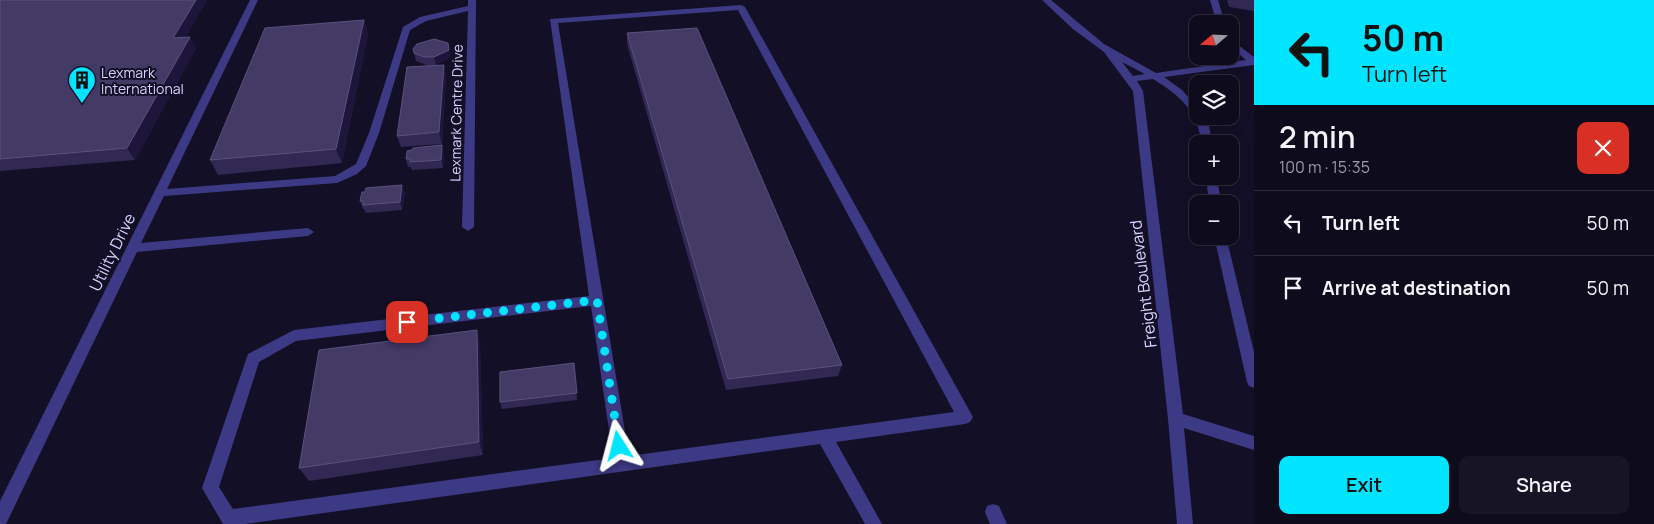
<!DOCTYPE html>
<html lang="en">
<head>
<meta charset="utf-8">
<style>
	:root { --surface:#0e0b1c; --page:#171425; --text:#f1f3f6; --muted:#9b9ba3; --line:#2e2b3b; --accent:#00e5ff }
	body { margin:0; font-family:Manrope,sans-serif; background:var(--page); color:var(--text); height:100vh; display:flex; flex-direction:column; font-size:19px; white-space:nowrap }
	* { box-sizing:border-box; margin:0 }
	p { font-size:16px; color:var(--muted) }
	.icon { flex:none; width:28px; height:28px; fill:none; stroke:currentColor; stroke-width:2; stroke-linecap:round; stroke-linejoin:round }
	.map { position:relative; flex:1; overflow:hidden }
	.drawer { display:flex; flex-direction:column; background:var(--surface); width:400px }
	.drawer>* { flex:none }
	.hud { background:#00e5ff; color:#111; overflow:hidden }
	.needle { width:32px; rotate:251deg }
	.controls { position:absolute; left:1189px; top:15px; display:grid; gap:10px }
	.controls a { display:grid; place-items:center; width:50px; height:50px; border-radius:10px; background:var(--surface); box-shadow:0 2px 12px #0003,0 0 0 1px var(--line); font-size:25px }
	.pin { position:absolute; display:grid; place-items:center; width:42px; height:42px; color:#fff; margin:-21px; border-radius:10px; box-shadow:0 2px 8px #0006 }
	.me { position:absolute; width:55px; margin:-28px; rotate:351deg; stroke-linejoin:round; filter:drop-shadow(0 0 4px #0008) }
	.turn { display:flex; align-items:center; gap:18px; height:105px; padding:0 25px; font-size:22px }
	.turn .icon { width:65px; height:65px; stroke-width:2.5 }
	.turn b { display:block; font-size:35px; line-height:42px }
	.round { display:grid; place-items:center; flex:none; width:52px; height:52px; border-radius:10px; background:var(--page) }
	.summary { display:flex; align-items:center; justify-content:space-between; height:85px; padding:0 25px }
	h1 { font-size:30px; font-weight:600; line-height:38px }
	.primary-button { display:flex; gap:10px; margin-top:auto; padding:10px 25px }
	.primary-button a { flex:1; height:58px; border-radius:10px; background:var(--accent); color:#111; font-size:20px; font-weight:600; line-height:58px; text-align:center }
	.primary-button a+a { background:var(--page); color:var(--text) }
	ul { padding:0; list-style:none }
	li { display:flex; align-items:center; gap:15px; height:65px; padding:0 25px; border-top:1px solid var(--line) }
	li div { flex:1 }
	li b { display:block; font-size:19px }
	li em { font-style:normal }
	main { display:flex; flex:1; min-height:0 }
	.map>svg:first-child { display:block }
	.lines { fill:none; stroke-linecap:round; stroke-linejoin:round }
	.minor { fill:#3d3a85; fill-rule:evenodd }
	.wall { fill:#312854 }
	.shaded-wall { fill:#1d163a }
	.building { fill:#433a66; stroke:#5a527e }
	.route { stroke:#00e5ff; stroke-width:9; stroke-dasharray:0 16.2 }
	.labels { text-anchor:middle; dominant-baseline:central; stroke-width:4; stroke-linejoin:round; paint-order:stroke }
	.far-poi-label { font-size:14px; fill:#d9d4ff; stroke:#130f26; text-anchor:start }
	.far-street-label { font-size:14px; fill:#d9d4ff; stroke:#130f26 }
	.street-label { font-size:16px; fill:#d9d4ff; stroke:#130f26 }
</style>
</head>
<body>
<main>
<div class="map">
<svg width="1254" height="524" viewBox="0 0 1254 524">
	<rect width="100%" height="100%" fill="#130f26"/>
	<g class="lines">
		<!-- minor -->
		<g class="minor">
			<path d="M 250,0 L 258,0 L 167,189 L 335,176 L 356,164 L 369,133 L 403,27 L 420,17 L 468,6 L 468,0 L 476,0 L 474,227 L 468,231 L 462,227 L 468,11 L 426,21 L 410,30 L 379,133 L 366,166 L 357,174 L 337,183 L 164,196 L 141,243 L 308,228 L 314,232 L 308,236 L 137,252 L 6,524 L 0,524 L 0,501 Z"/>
			<path d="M 1042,0 L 1051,0 L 1104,44 L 1156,73 L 1246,60 L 1230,46 L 1230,39 L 1254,57 L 1254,65 L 1164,77 L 1182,90 L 1198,108 L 1198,116 L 1203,116 L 1209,125 L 1212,144 L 1202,144 C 1197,111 1181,96 1153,79 L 1137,81 L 1143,91 L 1183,414 L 1254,436 L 1254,450 L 1184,428 L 1193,524 L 1177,524 L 1168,419 L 1133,91 L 1104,52 L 1073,29 ZM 1122,62 L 1143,73 L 1145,74 L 1133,76 Z"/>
			<path d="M 1210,0 L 1218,0 L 1225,24 L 1217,24 Z"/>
			<path d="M 741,5 L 745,7 L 973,417 L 970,422 L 965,424 L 836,442 L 882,524 L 865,524 L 820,444 L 245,524 L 223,524 L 202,488 L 248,354 L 294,330 L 589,296 L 550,19 ZM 738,10 L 954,412 L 629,456 L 558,23 ZM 591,306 L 613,458 L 233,509 L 219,487 L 259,362 L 296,341 Z"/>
			<path d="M 1206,176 L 1217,176 L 1221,204 L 1209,204 Z"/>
			<path d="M 1214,236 L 1226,236 L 1254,352 L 1254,388 L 1249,386 L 1247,382 Z"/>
			<path d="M 993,504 L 999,506 L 1007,524 L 990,524 L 985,512 L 987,506 Z"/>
		</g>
	</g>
	<!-- wall -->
	<g class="wall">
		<path d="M 0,0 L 207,0 L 185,37 L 196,48 L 135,160 L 0,171 Z"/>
		<path d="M 1227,0 L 1254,0 L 1254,11 L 1229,7 Z"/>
		<path d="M 364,20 L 368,34 L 342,163 L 218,175 L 210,160 Z"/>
		<path d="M 627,33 L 842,365 L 838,376 L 726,390 L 627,44 Z"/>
		<path d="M 448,43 L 450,57 L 436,65 L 426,65 L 416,61 L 413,49 Z"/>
		<path d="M 444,65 L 446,76 L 442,144 L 401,147 L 397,136 Z"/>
		<path d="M 442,145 L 444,153 L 443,168 L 412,170 L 411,167 L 408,167 L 406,159 L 412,150 Z"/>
		<path d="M 405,193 L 402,210 L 366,213 L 364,209 L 363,209 L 360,201 Z"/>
		<path d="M 480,344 L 483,455 L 309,481 L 299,468 Z"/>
		<path d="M 574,363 L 577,400 L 502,409 L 500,402 Z"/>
	</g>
	<!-- shaded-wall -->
	<g class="shaded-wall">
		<path d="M 196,0 L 207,0 L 179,49 L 173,38 Z"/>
		<path d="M 364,20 L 368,34 L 342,163 L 336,149 Z"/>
		<path d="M 190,37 L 196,48 L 135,160 L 127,148 Z"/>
		<path d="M 448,43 L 450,57 L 436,65 L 434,57 Z"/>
		<path d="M 444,65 L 446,76 L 442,144 L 439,132 Z"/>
		<path d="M 442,145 L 444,153 L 443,168 L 441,160 Z"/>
		<path d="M 402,185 L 405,193 L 402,210 L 400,202 Z"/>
		<path d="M 477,330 L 480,344 L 483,455 L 479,442 Z"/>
	</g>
	<!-- building -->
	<g class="building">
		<path d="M 0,0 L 196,0 L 173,38 L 190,37 L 127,148 L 0,159 Z"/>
		<path d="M 364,20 L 336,149 L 210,160 L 265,28 Z"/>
		<path d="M 697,28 L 842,365 L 728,379 L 627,33 Z"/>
		<path d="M 434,39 L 448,43 L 449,50 L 434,57 L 424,57 L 414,53 L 413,49 L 417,44 Z"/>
		<path d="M 444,65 L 439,132 L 397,136 L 407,67 Z"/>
		<path d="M 442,145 L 441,160 L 410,162 L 411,159 L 406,159 L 407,151 L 412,150 L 413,148 Z"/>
		<path d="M 402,185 L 400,202 L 363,205 L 363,201 L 360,201 L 362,192 L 365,192 L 366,188 Z"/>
		<path d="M 477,330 L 479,442 L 299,468 L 319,350 Z"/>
		<path d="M 574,363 L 577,393 L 500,402 L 500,372 Z"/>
	</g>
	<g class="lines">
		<!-- route -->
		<path class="route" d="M 407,322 L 597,300 L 619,446"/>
	</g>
	<!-- icons -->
	<defs>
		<g id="building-pin" transform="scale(1.4375)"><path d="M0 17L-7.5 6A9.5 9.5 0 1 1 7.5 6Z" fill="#00e5ff" stroke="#130f26"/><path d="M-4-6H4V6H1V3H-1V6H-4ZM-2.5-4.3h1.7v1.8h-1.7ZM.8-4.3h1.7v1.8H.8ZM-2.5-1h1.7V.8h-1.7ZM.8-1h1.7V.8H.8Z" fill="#111"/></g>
	</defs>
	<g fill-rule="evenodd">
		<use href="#building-pin" x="82" y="80"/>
	</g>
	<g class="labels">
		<!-- far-poi labels -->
		<g class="far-poi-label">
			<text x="101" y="72">Lexmark<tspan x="101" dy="16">International</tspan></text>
		</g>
		<!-- far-street labels -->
		<g class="far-street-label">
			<text transform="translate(456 113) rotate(-89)">Lexmark Centre Drive</text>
		</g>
		<!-- street labels -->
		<g class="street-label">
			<text transform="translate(112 252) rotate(-64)">Utility Drive</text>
			<text transform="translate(1143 284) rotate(-97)">Freight Boulevard</text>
		</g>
	</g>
</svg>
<div class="controls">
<a><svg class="needle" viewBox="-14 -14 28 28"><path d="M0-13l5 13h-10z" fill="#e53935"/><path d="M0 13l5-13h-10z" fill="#9b9ba3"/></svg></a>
<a><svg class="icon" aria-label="layers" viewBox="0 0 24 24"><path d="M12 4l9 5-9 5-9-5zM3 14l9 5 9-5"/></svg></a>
<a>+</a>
<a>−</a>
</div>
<div class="pin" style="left:407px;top:322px;background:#d93025"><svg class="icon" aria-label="arrive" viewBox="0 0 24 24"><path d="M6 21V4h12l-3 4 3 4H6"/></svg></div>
<svg class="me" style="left:619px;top:446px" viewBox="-20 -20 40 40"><path d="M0-17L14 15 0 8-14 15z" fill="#00e5ff" stroke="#fff" stroke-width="4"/></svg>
</div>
<section class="drawer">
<div class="hud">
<div class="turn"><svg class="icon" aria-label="left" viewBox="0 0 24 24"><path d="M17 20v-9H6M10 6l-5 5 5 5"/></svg><div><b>50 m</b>Turn left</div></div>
</div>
<div class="summary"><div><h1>2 min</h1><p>100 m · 15:35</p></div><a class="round" style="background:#d93025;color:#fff"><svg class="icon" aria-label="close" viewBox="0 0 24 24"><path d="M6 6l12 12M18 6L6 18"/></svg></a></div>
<ul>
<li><svg class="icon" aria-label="left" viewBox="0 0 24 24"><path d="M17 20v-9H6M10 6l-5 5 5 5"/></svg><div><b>Turn left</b></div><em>50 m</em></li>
<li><svg class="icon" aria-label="arrive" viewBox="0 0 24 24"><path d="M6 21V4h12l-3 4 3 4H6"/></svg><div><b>Arrive at destination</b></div><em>50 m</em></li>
</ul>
<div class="primary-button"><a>Exit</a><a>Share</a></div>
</section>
</main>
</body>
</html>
